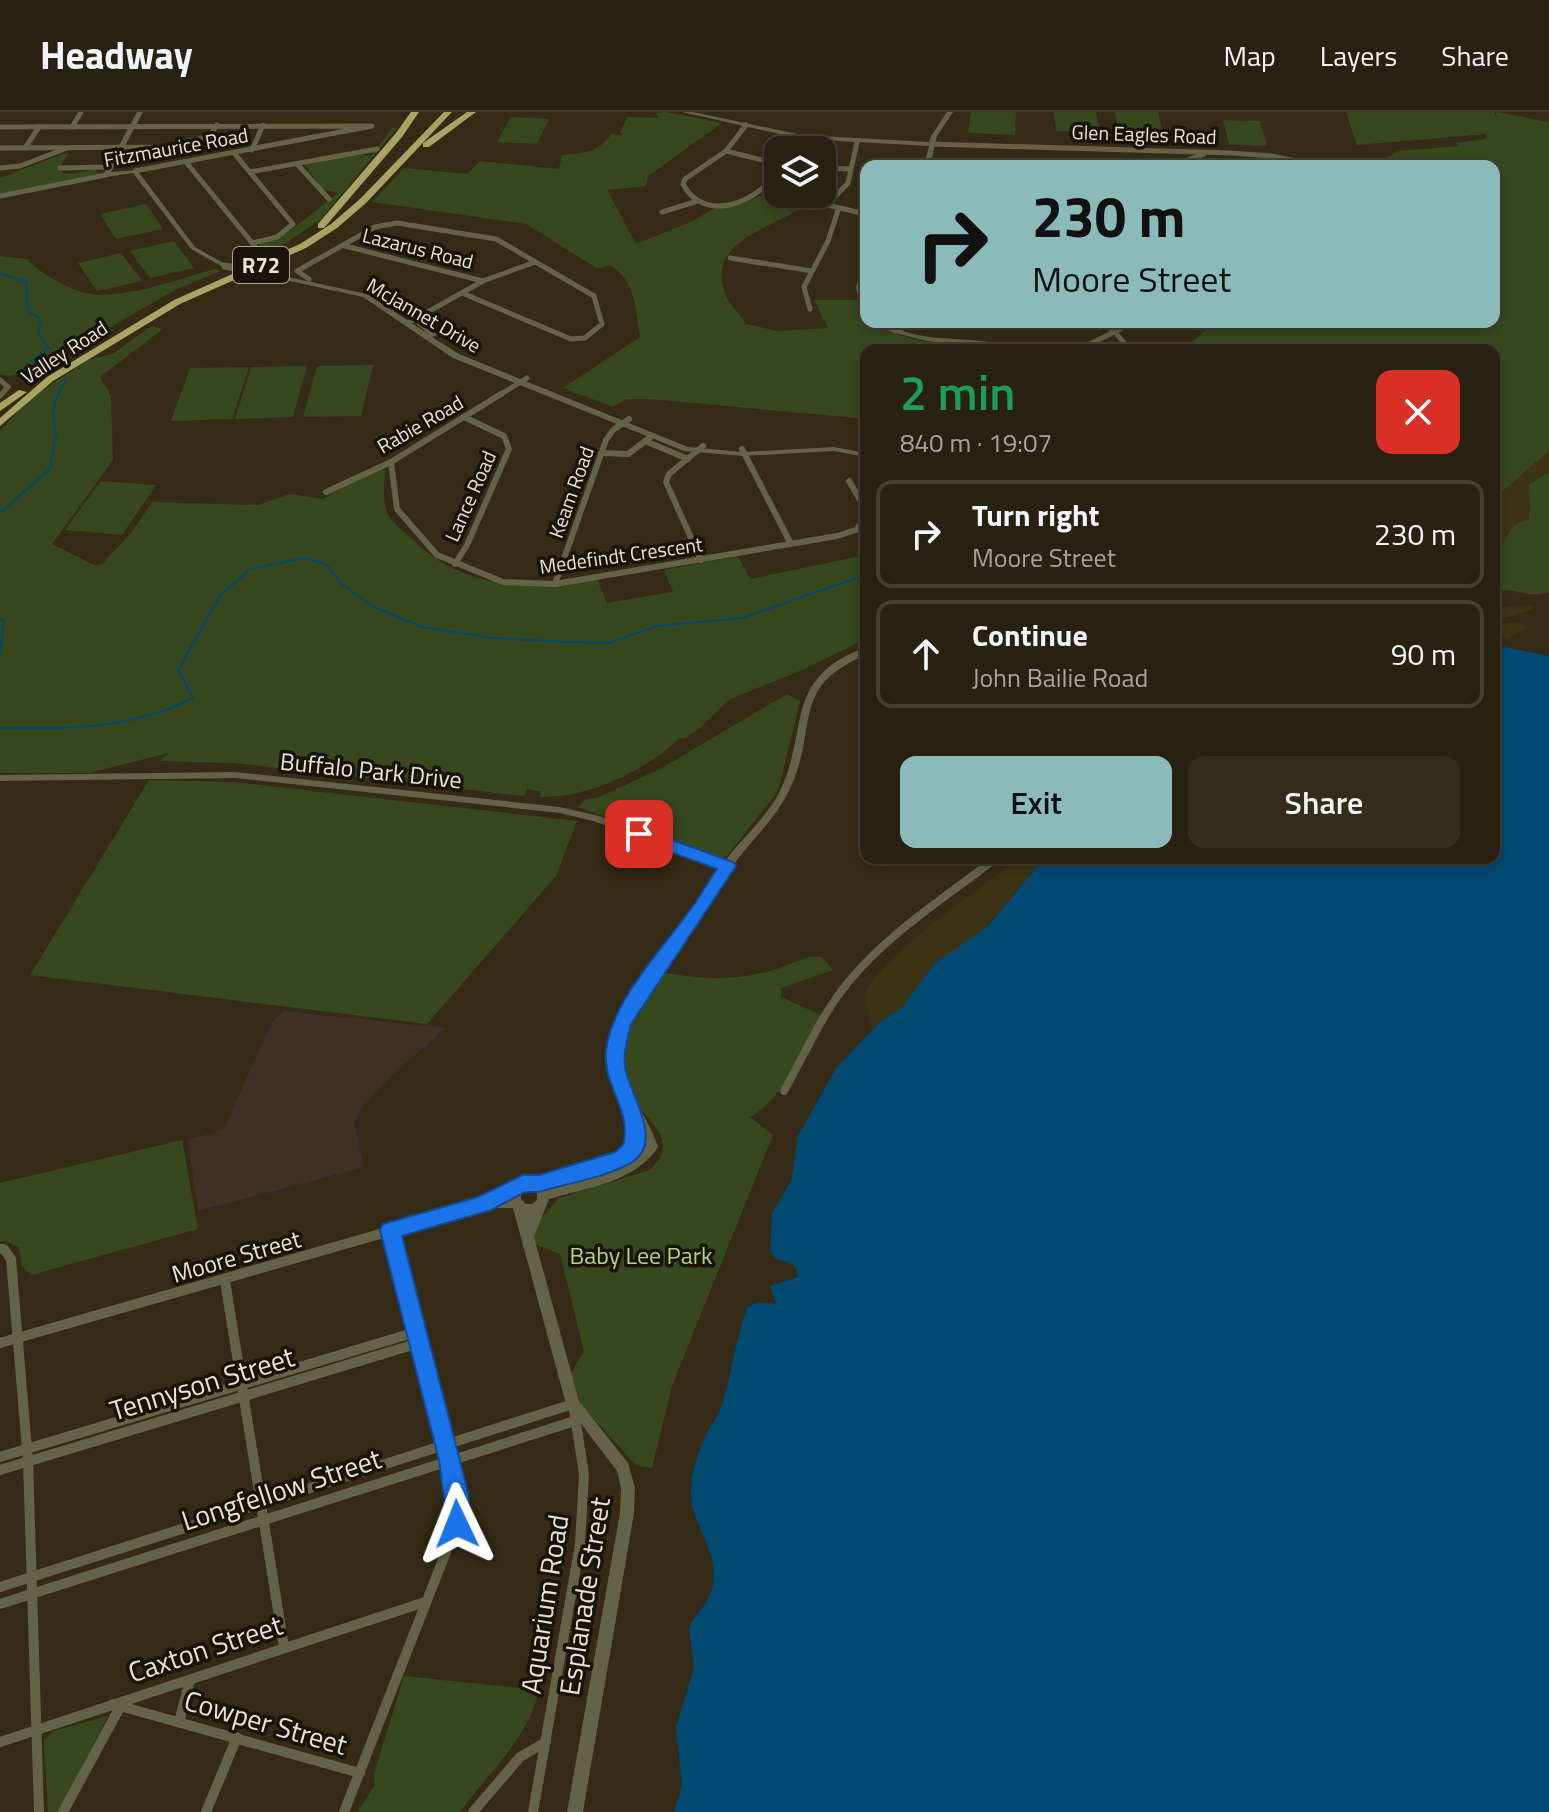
<!DOCTYPE html>
<html lang="en">
<head>
<meta charset="utf-8">
<style>
	:root { --surface:#282010; --page:#342d1e; --text:#f1f3f6; --muted:#a5a39f; --line:#443e30; --accent:#8bbbb9 }
	body { margin:0; font-family:"Titillium Web",sans-serif; background:var(--page); color:var(--text); height:100vh; display:flex; flex-direction:column; font-size:30px; white-space:nowrap }
	* { box-sizing:border-box; margin:0 }
	p { font-size:26px; color:var(--muted) }
	.icon { flex:none; width:44px; height:44px; fill:none; stroke:currentColor; stroke-width:2; stroke-linecap:round; stroke-linejoin:round }
	.map { position:relative; flex:1; overflow:hidden }
	.sheet { position:absolute; left:860px; top:232px; width:640px; height:520px; display:flex; flex-direction:column; background:var(--surface); border-radius:16px; box-shadow:0 4px 12px #0003,0 0 0 2px var(--line) }
	.sheet>* { flex:none }
	.banner { position:absolute; left:860px; top:48px; width:640px; height:168px; border-radius:16px; box-shadow:0 4px 12px #0003,0 0 0 2px var(--line); background:#8bbbb9; color:#111; overflow:hidden }
	.buttons { position:absolute; left:764px; top:24px; display:grid; gap:16px }
	.buttons a { display:grid; place-items:center; width:72px; height:72px; border-radius:16px; background:var(--surface); box-shadow:0 4px 12px #0003,0 0 0 2px var(--line); font-size:40px }
	.pin { position:absolute; display:grid; place-items:center; width:68px; height:68px; color:#fff; margin:-34px; border-radius:16px; box-shadow:0 4px 12px #0006 }
	.me { position:absolute; width:88px; margin:-44px; rotate:358deg; stroke-linejoin:round; filter:drop-shadow(0 0 6px #0008) }
	.turn { display:flex; align-items:center; gap:28px; height:168px; padding:0 40px; font-size:36px }
	.turn .icon { width:104px; height:104px; stroke-width:2.5 }
	.turn b { display:block; font-size:56px; line-height:68px }
	.round { display:grid; place-items:center; flex:none; width:84px; height:84px; border-radius:16px; background:var(--page) }
	.summary { display:flex; align-items:center; justify-content:space-between; height:136px; padding:0 40px }
	h1 { font-size:48px; font-weight:600; line-height:60px; color:#1e9e55 }
	.cta { display:flex; gap:16px; margin-top:auto; padding:16px 40px }
	.cta a { flex:1; height:92px; border-radius:16px; background:var(--accent); color:#111; font-size:32px; font-weight:600; line-height:92px; text-align:center }
	.cta a+a { background:var(--page); color:var(--text) }
	ul { padding:0; list-style:none }
	li { display:flex; align-items:center; gap:24px; height:108px; margin:0 16px 12px; padding:0 24px; border:4px solid var(--line); border-radius:16px }
	li div { flex:1 }
	li b { display:block; font-size:30px }
	li em { font-style:normal }
	header { display:flex; align-items:center; gap:48px; box-sizing:border-box; height:112px; padding:0 40px; background:var(--surface); border-bottom:2px solid var(--line) }
	header strong { font-size:38px }
	nav { display:flex; gap:44px; margin-inline-start:auto; font-size:28px }
	.map>svg:first-child { display:block }
	.commercial { fill:#402f25 }
	.green { fill:#37481f }
	.sand { fill:#3b3313 }
	.water { fill:#004970 }
	.lines { fill:none; stroke-linecap:round; stroke-linejoin:round }
	.stream { stroke:#004970; stroke-width:2 }
	.minor-far3 { stroke:#646348; stroke-width:5 }
	.minor-far2 { stroke:#646348; stroke-width:6 }
	.minor-far1 { stroke:#646348; stroke-width:8 }
	.minor { stroke:#646348; stroke-width:10 }
	.tertiary { fill:#646348; fill-rule:evenodd }
	.trunk { fill:#a7a464; fill-rule:evenodd }
	.tertiary-bridge { stroke:#646348; stroke-width:7 }
	.route { fill:#1a73e8; stroke:#114b97; stroke-width:2 }
	.labels { text-anchor:middle; dominant-baseline:central; stroke-width:7; stroke-linejoin:round; paint-order:stroke }
	.far-street-label { font-size:20px; fill:#e9e2d5; stroke:#18140a }
	.shield { fill:#18140a; stroke:#aaa498; stroke-width:2 }
	.shield-label { font-size:22px; font-weight:bold; fill:#e9e2d5 }
	.street-label { font-size:24px; fill:#e9e2d5; stroke:#18140a }
	.park-label { font-size:24px; fill:#b0d67f; stroke:#18140a }
	.near-street-label { font-size:28px; fill:#e9e2d5; stroke:#18140a }
</style>
</head>
<body>
<header>
<strong>Headway</strong>
<nav><a>Map</a><a>Layers</a><a>Share</a></nav>
</header>
<div class="map">
<svg width="1549" height="1700" viewBox="0 0 1549 1700">
	<rect width="100%" height="100%" fill="#352a15"/>
	<!-- commercial -->
	<path class="commercial" d="M 284,899 L 446,916 L 391,964 L 363,995 L 354,1010 L 364,1055 L 198,1099 L 188,1028 L 223,1018 L 272,910 Z"/>
	<!-- green -->
	<g class="green">
		<path d="M 666,0 L 722,11 L 648,64 L 646,74 L 607,78 L 636,132 L 693,109 L 716,95 L 747,90 L 759,84 L 784,88 L 793,82 L 819,82 C 793,114 703,121 725,181 C 729,193 740,201 746,212 L 778,219 L 828,216 L 814,188 L 857,188 L 866,210 L 874,210 L 890,220 L 921,229 L 1008,238 L 866,238 L 866,307 L 650,287 L 626,287 L 613,295 L 563,276 L 640,225 C 635,196 637,171 610,153 L 598,157 L 526,112 L 372,90 L 404,56 L 467,62 L 480,49 L 559,57 L 562,43 C 584,41 598,41 611,22 L 623,23 L 620,20 L 628,5 L 658,6 L 656,1 Z"/>
		<path d="M 971,0 L 1016,0 L 1015,23 L 968,21 Z"/>
		<path d="M 1054,0 L 1096,0 L 1100,20 L 1056,19 Z"/>
		<path d="M 1115,0 L 1158,0 L 1163,21 L 1119,20 Z"/>
		<path d="M 1346,0 L 1495,0 L 1494,7 L 1497,0 L 1549,10 L 1549,339 L 1494,387 L 1494,238 L 1182,238 L 1215,210 L 1494,210 L 1494,54 L 1360,54 L 1378,50 L 1399,39 L 1459,34 L 1456,31 L 1485,27 L 1487,22 L 1357,33 Z"/>
		<path d="M 511,5 L 550,7 L 536,32 L 497,30 Z"/>
		<path d="M 1223,8 L 1260,9 L 1267,34 L 1229,32 Z"/>
		<path d="M 392,16 L 397,16 L 320,108 L 284,132 L 247,149 L 230,152 L 260,137 L 259,131 L 290,119 L 338,81 L 322,77 L 305,53 L 360,42 L 371,44 Z"/>
		<path d="M 62,42 L 68,42 L 58,58 L 66,62 L 95,58 L 98,62 L 0,82 L 0,66 Z"/>
		<path d="M 146,92 L 163,117 L 116,127 L 100,102 Z"/>
		<path d="M 174,129 L 194,156 L 150,166 L 130,139 Z"/>
		<path d="M 121,141 L 142,169 L 97,179 L 78,151 Z"/>
		<path d="M 0,144 L 27,147 C 41,163 78,183 99,183 C 137,183 178,167 215,157 L 220,159 L 175,178 L 30,261 L 9,264 L 0,262 Z"/>
		<path d="M 151,214 L 163,217 L 100,265 L 111,284 L 113,348 L 52,432 L 96,454 L 102,452 L 132,420 L 152,390 L 258,393 L 290,382 L 323,387 L 356,368 L 385,357 C 385,369 382,389 387,400 C 391,410 404,420 412,427 C 463,478 531,479 597,467 L 607,491 L 673,480 L 664,458 L 738,444 L 750,467 L 866,443 L 866,527 L 800,559 L 730,587 L 701,615 L 686,626 L 680,626 C 644,659 590,686 540,685 L 541,679 L 527,677 L 524,684 L 234,651 L 159,649 L 169,641 L 89,661 L 0,661 L 0,319 L 29,287 L 88,248 L 114,241 Z"/>
		<path d="M 373,253 L 361,304 L 303,305 L 317,254 Z"/>
		<path d="M 307,254 L 293,305 L 235,307 L 251,255 Z"/>
		<path d="M 249,255 L 232,307 L 171,309 L 190,256 Z"/>
		<path d="M 1549,360 L 1549,480 C 1528,487 1519,476 1500,479 L 1498,487 L 1503,496 L 1494,497 L 1494,434 L 1503,432 L 1511,417 L 1530,398 L 1529,372 Z"/>
		<path d="M 101,369 L 156,373 L 122,423 L 65,418 Z"/>
		<path d="M 787,582 L 800,589 L 780,672 L 775,683 L 727,744 L 719,746 L 578,695 L 586,687 L 597,686 L 660,657 Z"/>
		<path d="M 149,668 L 235,670 L 577,709 L 556,764 L 427,912 L 30,863 Z"/>
		<path d="M 810,845 L 822,845 L 833,858 L 781,876 L 781,885 L 821,903 C 803,937 785,986 750,1005 L 773,1023 L 672,1274 L 652,1356 L 637,1354 L 581,1293 L 571,1261 L 584,1240 L 560,1142 L 534,1132 L 535,1113 L 559,1086 L 650,1058 C 655,1052 662,1045 663,1037 C 666,1020 643,1003 635,989 C 609,943 630,893 666,861 C 697,867 732,868 762,861 C 778,858 794,849 810,845 Z"/>
		<path d="M 182,1028 L 198,1117 L 31,1163 L 22,1154 L 19,1136 L 6,1129 L 0,1129 L 0,1071 Z"/>
		<path d="M 404,1564 L 539,1578 C 529,1626 488,1661 460,1700 L 357,1700 L 375,1673 L 374,1662 Z"/>
		<path d="M 108,1604 L 59,1700 L 48,1700 L 44,1628 L 54,1619 Z"/>
	</g>
	<!-- sand -->
	<g class="sand">
		<path d="M 1549,339 L 1549,360 L 1529,372 L 1529,408 C 1514,409 1509,421 1503,432 L 1494,434 L 1494,387 Z"/>
		<path d="M 1528,492 L 1534,495 L 1533,497 L 1496,509 L 1501,512 L 1519,510 L 1527,515 L 1508,527 L 1494,525 L 1494,497 Z"/>
		<path d="M 1019,746 L 1044,746 L 979,823 L 934,852 L 901,897 L 872,917 L 864,880 C 904,826 966,788 1019,746 Z"/>
	</g>
	<!-- water -->
	<path class="water" d="M 1505,535 L 1549,544 L 1549,1700 L 674,1700 L 682,1674 L 676,1616 L 694,1555 L 689,1516 C 695,1502 707,1494 711,1480 C 724,1440 688,1414 691,1375 C 692,1358 699,1338 706,1323 C 711,1313 717,1306 721,1296 C 731,1263 736,1228 747,1195 L 759,1190 L 776,1192 L 770,1174 L 798,1165 L 794,1153 L 775,1146 L 770,1139 L 772,1101 L 791,1069 L 798,1024 L 836,956 L 881,909 L 901,897 L 934,852 L 987,815 L 1044,746 L 1494,746 L 1494,540 Z"/>
	<g class="lines">
		<!-- stream -->
		<g class="stream">
			<path d="M 0,162 L 26,169 L 28,199 L 40,206 L 39,223 L 49,236 L 27,252 L 29,259"/>
			<path d="M 0,401 L 50,357 L 56,321 L 53,302 L 56,286 L 66,268"/>
			<path d="M 0,507 L 4,508 L 0,541"/>
			<path d="M 0,616 C 66,617 133,617 193,586 L 178,558 L 220,484 L 250,457 L 303,446 L 326,452 L 342,472 L 372,494 L 422,515 L 494,526 L 567,530 L 609,531 L 656,514 L 742,506 L 854,467 L 866,468"/>
		</g>
		<!-- minor-far3 -->
		<g class="minor-far3">
			<path d="M 746,13 L 726,39 L 685,67 L 683,72 C 704,113 761,90 778,57"/>
			<path d="M 0,15 L 372,14 L 135,59"/>
			<path d="M 72,15 L 81,0"/>
			<path d="M 857,30 L 848,71 L 827,93 L 866,102"/>
			<path d="M 930,32 L 1231,41 L 1272,44 L 1320,54"/>
			<path d="M 0,36 L 159,35 L 209,25 L 217,13"/>
			<path d="M 25,36 L 39,15"/>
			<path d="M 252,38 L 263,13"/>
			<path d="M 726,39 L 778,52"/>
			<path d="M 234,41 L 293,112 L 277,125 L 252,131"/>
			<path d="M 186,50 L 257,137"/>
			<path d="M 297,52 L 329,87"/>
			<path d="M 1171,54 L 1204,42"/>
			<path d="M 0,56 L 20,54 L 67,36"/>
			<path d="M 60,56 L 108,55"/>
			<path d="M 822,56 L 850,57"/>
			<path d="M 250,60 L 377,37"/>
			<path d="M 0,84 L 106,63"/>
			<path d="M 662,100 L 695,90"/>
			<path d="M 345,134 L 483,169"/>
			<path d="M 730,146 L 812,159"/>
			<path d="M 309,167 L 297,159 L 375,115 L 397,111 L 496,127 L 594,184 L 602,212 L 585,226 L 571,227 L 462,181"/>
			<path d="M 810,197 L 804,175 L 828,129 L 838,98"/>
			<path d="M 1100,210 L 1114,219 L 1130,238"/>
			<path d="M 408,211 L 483,169 L 535,150"/>
			<path d="M 895,219 L 919,210"/>
			<path d="M 1078,238 L 1134,210"/>
			<path d="M 0,268 L 8,275 L 0,284"/>
			<path d="M 498,284 L 527,266"/>
		</g>
		<!-- minor-far2 -->
		<g class="minor-far2">
			<path d="M 645,329 L 688,347"/>
			<path d="M 742,337 L 791,432"/>
			<path d="M 602,341 L 628,342 L 652,324"/>
			<path d="M 391,350 L 397,397 L 437,443 L 503,470 L 555,472 L 837,424 L 856,418 L 866,406"/>
			<path d="M 849,369 L 866,398"/>
			<path d="M 326,380 L 391,350 L 501,282"/>
			<path d="M 701,448 L 666,370 L 669,362 L 703,334"/>
			<path d="M 455,452 L 467,433 L 509,337 L 504,324 L 464,305"/>
			<path d="M 555,472 L 606,328 L 613,318 L 629,307"/>
		</g>
		<!-- minor-far1 -->
		<g class="minor-far1">
			<path d="M 784,979 C 805,942 822,901 850,868 C 891,819 946,785 996,746"/>
			<path d="M 485,1092 L 516,1092"/>
			<path d="M 425,1109 L 483,1092 L 514,1078"/>
		</g>
		<!-- minor -->
		<g class="minor">
			<path d="M 0,1137 L 4,1137 L 11,1147 L 28,1349 L 39,1700"/>
			<path d="M 225,1169 L 284,1535"/>
			<path d="M 0,1231 L 432,1107"/>
			<path d="M 0,1345 L 416,1220"/>
			<path d="M 0,1358 L 419,1231"/>
			<path d="M 0,1475 L 573,1292 L 584,1362 L 580,1432 L 533,1700"/>
			<path d="M 0,1492 L 578,1308"/>
			<path d="M 113,1592 L 360,1661"/>
			<path d="M 179,1610 L 190,1568"/>
			<path d="M 0,1630 L 425,1490"/>
			<path d="M 63,1700 L 120,1595"/>
			<path d="M 206,1700 L 237,1625"/>
			<path d="M 344,1700 L 457,1412 L 458,1384 L 450,1348 L 390,1118"/>
			<path d="M 473,1700 L 520,1645 L 546,1630"/>
		</g>
		<!-- tertiary -->
		<g class="tertiary">
			<path d="M 137,0 L 143,0 L 111,60 L 137,58 L 195,135 L 227,153 L 227,155 L 223,155 L 191,137 L 133,61 L 106,65 L 103,63 Z"/>
			<path d="M 682,0 L 693,0 L 802,23 L 929,30 L 931,24 L 947,0 L 953,0 L 937,24 L 930,54 L 924,54 L 929,34 L 802,27 Z"/>
			<path d="M 866,147 C 866,156 864,165 864,174 C 864,183 866,192 866,201 L 862,199 L 856,176 L 863,149 Z"/>
			<path d="M 260,159 L 367,182 L 430,223 L 404,202 L 389,193 L 396,191 L 410,198 L 438,223 L 432,225 L 459,242 L 688,335 L 743,340 L 834,335 L 866,341 L 866,345 L 834,339 L 743,344 L 684,339 L 453,246 L 363,185 L 258,162 L 257,161 Z"/>
			<path d="M 874,210 C 887,210 898,218 910,221 C 944,231 985,223 1017,238 L 927,229 L 891,220 Z"/>
			<path d="M 866,535 L 866,542 C 852,549 837,557 826,568 C 808,587 808,613 803,636 C 799,656 792,676 781,693 C 767,715 747,733 732,755 C 717,776 706,800 690,821 C 666,853 633,882 624,922 C 613,970 644,993 658,1035 C 636,1070 586,1076 549,1087 L 534,1125 L 579,1289 L 628,1351 L 635,1376 L 634,1401 L 583,1700 L 567,1700 L 620,1401 L 621,1376 L 617,1359 L 566,1292 L 513,1096 C 501,1075 516,1058 539,1066 L 617,1042 L 627,1031 L 628,997 L 614,971 L 610,958 L 610,942 L 612,922 L 617,908 L 633,878 L 686,810 L 721,756 L 593,709 L 560,701 L 235,666 L 0,669 L 0,663 L 235,660 L 560,695 L 599,704 L 725,749 C 742,726 766,706 779,681 C 811,617 781,567 866,535 ZM 640,1017 L 646,1034 C 623,1062 581,1067 548,1077 L 547,1074 L 625,1050 L 637,1036 ZM 526,1074 L 532,1074 L 537,1079 L 537,1088 L 532,1092 L 526,1092 L 521,1087 L 521,1078 Z"/>
		</g>
		<!-- trunk -->
		<g class="trunk">
			<path d="M 411,0 L 419,0 L 402,25 L 324,116 L 318,116 L 318,112 L 396,21 Z"/>
			<path d="M 444,0 L 452,0 L 366,91 L 337,116 L 306,136 L 180,192 L 53,269 L 0,314 L 0,306 L 47,265 L 174,188 L 300,132 L 331,112 L 360,87 Z"/>
			<path d="M 467,0 L 476,0 L 429,35 L 423,35 L 423,31 Z"/>
			<path d="M 19,278 L 27,280 L 0,299 L 0,291 Z"/>
		</g>
		<!-- tertiary-bridge -->
		<path class="tertiary-bridge" d="M 225,154 L 260,161"/>
	</g>
	<!-- route -->
	<path class="route" d="M 639,716 L 733,750 L 736,754 L 631,912 C 628,926 623,940 625,955 C 629,983 667,1031 629,1052 C 605,1065 566,1072 539,1080 L 525,1080 L 491,1098 L 402,1124 L 469,1384 L 469,1412 L 465,1420 L 457,1423 L 448,1420 L 439,1348 L 380,1118 L 383,1112 L 390,1110 L 478,1085 L 523,1063 L 539,1063 L 615,1040 L 623,1033 C 633,1000 602,973 606,939 C 612,888 661,839 690,798 C 700,785 708,770 717,757 L 633,726 L 630,722 Z"/>
	<g class="labels">
		<!-- far-street labels -->
		<g class="far-street-label">
			<text transform="translate(1144 22) rotate(2)">Glen Eagles Road</text>
			<text transform="translate(176 35) rotate(-10)">Fitzmaurice Road</text>
			<text transform="translate(418 136) rotate(14)">Lazarus Road</text>
			<text transform="translate(424 203) rotate(30)">McJannet Drive</text>
			<text transform="translate(64 240) rotate(-33)">Valley Road</text>
			<text transform="translate(420 312) rotate(-30)">Rabie Road</text>
			<text transform="translate(571 380) rotate(-70)">Keam Road</text>
			<text transform="translate(470 384) rotate(-66)">Lance Road</text>
			<text transform="translate(621 443) rotate(-8)">Medefindt Crescent</text>
		</g>
		<!-- shield labels -->
		<rect class="shield" x="233" y="135" width="56" height="36" rx="6"/>
		<g class="shield-label">
			<text x="261" y="153">R72</text>
		</g>
		<!-- street labels -->
		<g class="street-label">
			<text transform="translate(371 658) rotate(6)">Buffalo Park Drive</text>
			<text transform="translate(236 1144) rotate(-16)">Moore Street</text>
		</g>
		<!-- park labels -->
		<g class="park-label">
			<text x="641" y="1143">Baby Lee Park</text>
		</g>
		<!-- near-street labels -->
		<g class="near-street-label">
			<text transform="translate(202 1271) rotate(-17)">Tennyson Street</text>
			<text transform="translate(281 1377) rotate(-18)">Longfellow Street</text>
			<text transform="translate(584 1484) rotate(-81)">Esplanade Street</text>
			<text transform="translate(544 1492) rotate(-81)">Aquarium Road</text>
			<text transform="translate(205 1536) rotate(-18)">Caxton Street</text>
			<text transform="translate(266 1610) rotate(16)">Cowper Street</text>
		</g>
	</g>
</svg>
<div class="buttons">
<a><svg class="icon" aria-label="layers" viewBox="0 0 24 24"><path d="M12 4l9 5-9 5-9-5zM3 14l9 5 9-5"/></svg></a>
</div>
<div class="pin" style="left:639px;top:722px;background:#d93025"><svg class="icon" aria-label="arrive" viewBox="0 0 24 24"><path d="M6 21V4h12l-3 4 3 4H6"/></svg></div>
<svg class="me" style="left:457px;top:1412px" viewBox="-20 -20 40 40"><path d="M0-17L14 15 0 8-14 15z" fill="#1a73e8" stroke="#fff" stroke-width="4"/></svg>
<div class="banner">
<div class="turn"><svg class="icon" aria-label="right" viewBox="0 0 24 24"><path d="M7 20v-9h11M14 6l5 5-5 5"/></svg><div><b>230 m</b>Moore Street</div></div>
</div>
<section class="sheet">
<div class="summary"><div><h1>2 min</h1><p>840 m · 19:07</p></div><a class="round" style="background:#d93025;color:#fff"><svg class="icon" aria-label="close" viewBox="0 0 24 24"><path d="M6 6l12 12M18 6L6 18"/></svg></a></div>
<ul>
<li><svg class="icon" aria-label="right" viewBox="0 0 24 24"><path d="M7 20v-9h11M14 6l5 5-5 5"/></svg><div><b>Turn right</b><p>Moore Street</p></div><em>230 m</em></li>
<li><svg class="icon" aria-label="ahead" viewBox="0 0 24 24"><path d="M12 20V5M6 11l6-6 6 6"/></svg><div><b>Continue</b><p>John Bailie Road</p></div><em>90 m</em></li>
</ul>
<div class="cta"><a>Exit</a><a>Share</a></div>
</section>
</div>
</body>
</html>
